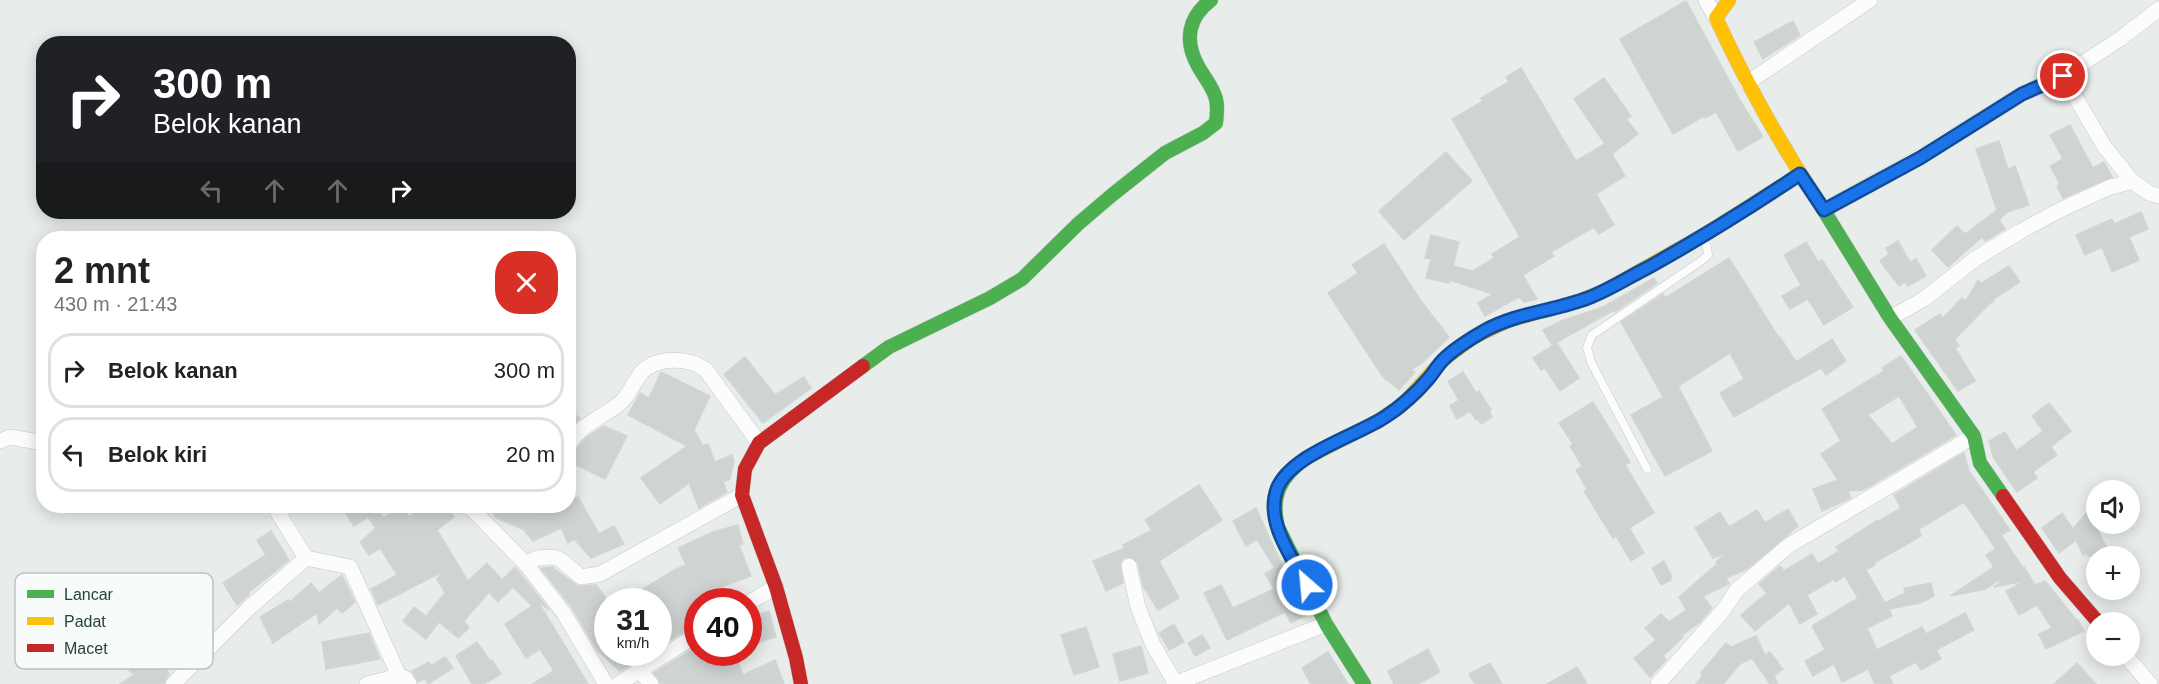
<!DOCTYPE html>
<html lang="id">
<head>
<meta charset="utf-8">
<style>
	:root { --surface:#fff; --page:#f2f2f2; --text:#222; --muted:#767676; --line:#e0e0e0 }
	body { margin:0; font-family:Helvetica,sans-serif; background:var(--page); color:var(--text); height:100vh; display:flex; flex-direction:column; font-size:22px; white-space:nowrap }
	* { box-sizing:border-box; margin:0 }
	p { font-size:20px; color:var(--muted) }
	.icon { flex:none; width:33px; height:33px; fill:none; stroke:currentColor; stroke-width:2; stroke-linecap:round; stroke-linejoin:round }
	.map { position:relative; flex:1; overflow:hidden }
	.sheet { position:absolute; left:36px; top:231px; width:540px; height:282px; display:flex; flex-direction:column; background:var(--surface); border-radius:24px; box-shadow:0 3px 15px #0003 }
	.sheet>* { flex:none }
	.guide { position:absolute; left:36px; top:36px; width:540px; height:183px; border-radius:24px; box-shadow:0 3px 15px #0003; background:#202124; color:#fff; overflow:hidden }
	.tools { position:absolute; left:2086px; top:480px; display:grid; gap:12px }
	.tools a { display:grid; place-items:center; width:54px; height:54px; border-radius:50%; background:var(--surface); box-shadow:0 3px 15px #0003; font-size:30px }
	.speed { position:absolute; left:594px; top:588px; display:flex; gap:12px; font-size:30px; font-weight:700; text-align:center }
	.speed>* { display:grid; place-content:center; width:78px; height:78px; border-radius:50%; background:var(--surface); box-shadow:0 3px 15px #0003; line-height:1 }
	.speed small { font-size:15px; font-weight:400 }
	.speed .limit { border:9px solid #d22; background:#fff; color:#111 }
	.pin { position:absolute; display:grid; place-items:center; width:51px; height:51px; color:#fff; margin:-26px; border:3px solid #fff; border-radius:50%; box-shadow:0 2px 6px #0007 }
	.me { position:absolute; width:66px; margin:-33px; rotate:333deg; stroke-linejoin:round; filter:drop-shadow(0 0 4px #0008) }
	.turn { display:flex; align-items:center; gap:21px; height:126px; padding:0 18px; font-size:27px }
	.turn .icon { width:78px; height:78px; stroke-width:2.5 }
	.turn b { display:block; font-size:42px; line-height:51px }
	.lanes { display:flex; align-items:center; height:57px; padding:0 18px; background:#0003; justify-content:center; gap:30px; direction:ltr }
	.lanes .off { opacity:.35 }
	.round { display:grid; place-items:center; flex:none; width:63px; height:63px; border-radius:24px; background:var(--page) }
	.headline { display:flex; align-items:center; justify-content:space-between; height:102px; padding:0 18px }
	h1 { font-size:36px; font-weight:600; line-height:45px }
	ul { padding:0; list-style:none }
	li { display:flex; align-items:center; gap:18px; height:75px; margin:0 12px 9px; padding:0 6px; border:3px solid var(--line); border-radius:24px }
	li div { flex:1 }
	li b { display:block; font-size:22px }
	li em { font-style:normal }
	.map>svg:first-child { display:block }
	.building { fill:#cfd4d2; stroke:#d1d6d4; stroke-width:1.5; fill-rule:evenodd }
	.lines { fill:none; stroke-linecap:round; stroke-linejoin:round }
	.lane-casing { stroke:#c5cac8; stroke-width:9 }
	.street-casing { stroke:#c5cac8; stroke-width:16 }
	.fast-casing { stroke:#c3cbc8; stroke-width:15 }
	.slow-casing { stroke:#c3cbc8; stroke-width:15 }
	.jam-casing { stroke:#c3cbc8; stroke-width:15 }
	.lane { stroke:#fcfcfc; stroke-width:8 }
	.street { stroke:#fcfcfc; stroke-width:15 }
	.fast { stroke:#4caf50; stroke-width:14 }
	.slow { stroke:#ffc107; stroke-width:14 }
	.jam { stroke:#c62828; stroke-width:14 }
	.route-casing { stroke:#114b97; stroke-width:15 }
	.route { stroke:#1a73e8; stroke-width:10 }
	.key { fill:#f7fbf9; stroke:#b8c4c0; stroke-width:1.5 }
	.key-label { font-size:16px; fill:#24423a }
</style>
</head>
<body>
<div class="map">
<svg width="2159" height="684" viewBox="0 0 2159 684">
	<rect width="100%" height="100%" fill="#e8edeb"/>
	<!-- building -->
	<g class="building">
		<path d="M 1686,1 L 1741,102 L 1763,137 L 1738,151 L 1716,112 L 1705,118 L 1704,116 L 1673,134 L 1620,39 Z"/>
		<path d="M 1793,21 L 1800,35 L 1763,59 L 1754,42 Z"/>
		<path d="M 1521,68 L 1576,161 L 1605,144 L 1574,99 L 1604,78 L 1631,116 L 1626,119 L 1638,134 L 1612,154 L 1625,176 L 1596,194 L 1614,225 L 1599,234 L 1594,227 L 1551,252 L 1554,256 L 1523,275 L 1537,299 L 1524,302 L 1519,297 L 1485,316 L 1478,303 L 1493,294 L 1449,280 L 1449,283 L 1426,278 L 1431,259 L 1425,258 L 1431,235 L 1459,242 L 1453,266 L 1473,271 L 1494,258 L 1492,254 L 1520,237 L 1452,119 L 1483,101 L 1481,98 L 1509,82 L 1506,77 Z"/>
		<path d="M 2070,125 L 2093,168 L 2104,162 L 2112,177 L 2063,198 L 2057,186 L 2060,184 L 2050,166 L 2063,159 L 2050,135 Z"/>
		<path d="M 1999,141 L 2008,169 L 2015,166 L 2029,205 L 2007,212 L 1999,220 L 2005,229 L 1985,241 L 1982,237 L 1948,267 L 1932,250 L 1957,226 L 1965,234 L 1997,210 L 1976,149 Z"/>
		<path d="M 1446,152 L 1472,181 L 1404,240 L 1379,211 Z"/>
		<path d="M 2141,212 L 2148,229 L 2129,237 L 2139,260 L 2112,272 L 2102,247 L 2085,255 L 2076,235 L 2112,219 L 2114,224 Z"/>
		<path d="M 1898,241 L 1910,262 L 1916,259 L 1926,276 L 1908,286 L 1905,282 L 1899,286 L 1880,261 L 1889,254 L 1886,248 Z"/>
		<path d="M 1806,242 L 1818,262 L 1822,260 L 1853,307 L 1824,325 L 1808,299 L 1790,309 L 1782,296 L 1801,285 L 1784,255 Z"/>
		<path d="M 1384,244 L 1421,301 L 1449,337 L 1423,362 L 1411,370 L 1415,372 L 1399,390 L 1383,377 L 1328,293 L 1358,273 L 1352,265 Z"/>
		<path d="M 1729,258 L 1779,338 L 1780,337 L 1796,362 L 1832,339 L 1846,361 L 1826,375 L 1821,368 L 1734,417 L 1720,393 L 1744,379 L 1730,353 L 1678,386 L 1712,451 L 1665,476 L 1631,415 L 1663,397 L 1621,322 L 1663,294 L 1665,298 Z"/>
		<path d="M 2009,266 L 2020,282 L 1995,298 L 1992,303 L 1991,302 L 1955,339 L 1959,346 L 1955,348 L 1975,381 L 1958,391 L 1915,330 L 1940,314 L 1943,318 L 1962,298 L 1966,301 L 1978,280 L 1982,283 Z"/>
		<path d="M 1654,278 L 1657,283 L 1615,312 L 1614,310 L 1552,345 L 1543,330 L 1561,321 L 1603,307 Z"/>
		<path d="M 1557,343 L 1579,378 L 1560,391 L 1545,368 L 1541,370 L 1533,358 Z"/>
		<path d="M 1901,356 L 1956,435 L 1863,490 L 1848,491 L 1851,498 L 1822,511 L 1813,489 L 1838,480 L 1821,454 L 1841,441 L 1822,409 L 1884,371 L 1882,368 ZM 1899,396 L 1918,427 L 1892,444 L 1868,415 Z"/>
		<path d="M 745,357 L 775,395 L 804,377 L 811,388 L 763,423 L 724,374 Z"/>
		<path d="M 661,372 L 710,396 L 694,430 L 703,446 L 708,444 L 715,462 L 732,455 L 734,461 L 730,479 L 723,482 L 727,492 L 699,508 L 689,483 L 660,504 L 641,478 L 687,446 L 628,415 L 640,393 L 649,398 Z"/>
		<path d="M 1463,372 L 1476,393 L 1479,391 L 1491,410 L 1489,412 L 1492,417 L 1481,424 L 1478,419 L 1476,420 L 1470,411 L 1457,419 L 1450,406 L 1459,400 L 1448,381 Z"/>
		<path d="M 1593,402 L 1630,462 L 1625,465 L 1654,513 L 1629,528 L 1644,553 L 1631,561 L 1616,536 L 1613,538 L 1584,491 L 1587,489 L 1576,470 L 1582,466 L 1570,446 L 1573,444 L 1559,423 Z"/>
		<path d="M 2049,403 L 2071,431 L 2051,447 L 2057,455 L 2033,472 L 2037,478 L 2017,492 L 1993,457 L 1989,441 L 2005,432 L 2016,451 L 2043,431 L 2032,416 Z"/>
		<path d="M 568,411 L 580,418 L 568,429 Z"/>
		<path d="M 603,426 L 627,436 L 605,479 L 568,461 L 568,455 L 575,451 L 586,438 Z"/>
		<path d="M 1964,453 L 1969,471 L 2010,530 L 2001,535 L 2023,568 L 2024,567 L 2035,585 L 2045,581 L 2075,618 L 2078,620 L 2084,631 L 2046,649 L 2039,634 L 2052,628 L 2037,605 L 2019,615 L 2006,591 L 2025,581 L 1994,587 L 2000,582 L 1999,580 L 1986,589 L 1950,596 L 1994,567 L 1986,555 L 1996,549 L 1964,502 L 1919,529 L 1921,536 L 1874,563 L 1875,565 L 1866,570 L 1885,603 L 1905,593 L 1904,588 L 1931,583 L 1934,596 L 1920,603 L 1889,609 L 1892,616 L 1867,628 L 1877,650 L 1922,627 L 1926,634 L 1965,613 L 1974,630 L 1936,650 L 1941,659 L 1921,670 L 1916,662 L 1889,676 L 1893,684 L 1875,684 L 1868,669 L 1842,682 L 1834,664 L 1813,676 L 1805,661 L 1825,650 L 1812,626 L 1858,598 L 1845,576 L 1835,582 L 1834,579 L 1807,595 L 1817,614 L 1800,624 L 1789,603 L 1755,631 L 1741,615 L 1767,593 L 1759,584 L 1780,566 L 1784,571 L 1812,554 L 1818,564 L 1839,551 L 1836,547 L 1878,520 L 1879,521 L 1901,508 L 1894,495 Z"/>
		<path d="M 1199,485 L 1222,520 L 1159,561 L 1179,598 L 1158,610 L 1143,586 L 1138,563 L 1131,557 L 1123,558 L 1120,564 L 1123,583 L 1106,591 L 1093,561 L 1125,548 L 1123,545 L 1152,530 L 1145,520 Z"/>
		<path d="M 578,497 L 599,534 L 614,526 L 624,544 L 591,558 L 574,539 L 568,543 L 561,528 L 533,541 L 523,529 L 496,518 L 490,506 L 568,506 L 568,502 Z"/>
		<path d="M 341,506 L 385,506 L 378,510 L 383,518 L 403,507 L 409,517 L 423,506 L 445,506 L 454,517 L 437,530 L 468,581 L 487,563 L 502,580 L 515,567 L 549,610 L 537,600 L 588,684 L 532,684 L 554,671 L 540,649 L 526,658 L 505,624 L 532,606 L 513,587 L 498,602 L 489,592 L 464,621 L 469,628 L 458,638 L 439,622 L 426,639 L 403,621 L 414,607 L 426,616 L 445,593 L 437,579 L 442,572 L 378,605 L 371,589 L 397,575 L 380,548 L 369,555 L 360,542 L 376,528 L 368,517 L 354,526 Z"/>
		<path d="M 1256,508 L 1281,563 L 1274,567 L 1257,539 L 1246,546 L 1233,521 Z"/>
		<path d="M 1788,509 L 1798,526 L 1747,569 L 1726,578 L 1729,584 L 1703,596 L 1712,608 L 1700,622 L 1681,636 L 1683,637 L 1663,656 L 1666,660 L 1650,677 L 1634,658 L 1656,640 L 1645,628 L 1661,614 L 1669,622 L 1686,610 L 1679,597 L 1717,564 L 1716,562 L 1726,553 L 1713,558 L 1695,528 L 1720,512 L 1729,527 L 1757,510 L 1765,523 Z"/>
		<path d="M 2088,511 L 2111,556 L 2088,556 L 2087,553 L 2083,555 L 2076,540 L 2059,553 L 2042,528 L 2062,513 L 2073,529 Z"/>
		<path d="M 738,525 L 743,544 L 739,545 L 751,576 L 715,589 L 721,602 L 698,602 L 698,623 L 668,641 L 658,624 L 658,596 L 650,601 L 643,589 L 674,570 L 686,565 L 678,548 L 713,532 Z"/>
		<path d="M 271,531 L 289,560 L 248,593 L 249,595 L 237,605 L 223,583 L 266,555 L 257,540 Z"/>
		<path d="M 1664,561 L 1671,575 L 1671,580 L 1661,585 L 1652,568 Z"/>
		<path d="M 1281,564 L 1306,615 L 1291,623 L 1285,612 L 1227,640 L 1204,593 L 1221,585 L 1233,608 L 1274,589 L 1265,574 Z"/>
		<path d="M 552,567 L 578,586 L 596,585 L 603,594 L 608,604 L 608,652 L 641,652 L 643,657 L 620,671 L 597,650 L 571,606 L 541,568 Z"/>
		<path d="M 342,575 L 355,602 L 342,613 L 337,608 L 319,624 L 317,613 L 273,643 L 260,617 L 288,600 L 290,602 L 311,583 L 319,593 Z"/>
		<path d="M 769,611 L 776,637 L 748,646 L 748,619 Z"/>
		<path d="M 1174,624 L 1184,642 L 1169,650 L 1159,633 Z"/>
		<path d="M 1086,627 L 1099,667 L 1074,675 L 1061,635 Z"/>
		<path d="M 369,633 L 380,659 L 326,669 L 322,642 Z"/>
		<path d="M 1202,635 L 1210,648 L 1195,656 L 1188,643 Z"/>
		<path d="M 1756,636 L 1765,655 L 1770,652 L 1783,669 L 1774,676 L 1778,684 L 1770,684 L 1752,658 L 1740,664 L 1723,684 L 1696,684 L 1703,675 L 1701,673 L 1726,643 L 1731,647 Z"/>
		<path d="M 136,642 L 163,665 L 169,674 L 164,684 L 120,684 L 134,675 L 119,661 Z"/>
		<path d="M 477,642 L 490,661 L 492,660 L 501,674 L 484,684 L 472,684 L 456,656 Z"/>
		<path d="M 698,646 L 698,652 L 734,652 L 743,675 L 775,660 L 784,684 L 661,684 L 654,673 Z"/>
		<path d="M 1141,646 L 1148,673 L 1120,681 L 1113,654 Z"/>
		<path d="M 1428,649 L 1440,672 L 1418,684 L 1394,684 L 1388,671 Z"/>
		<path d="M 1328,652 L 1348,684 L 1311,684 L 1302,668 Z"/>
		<path d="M 445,657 L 453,668 L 428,684 L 425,678 L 418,682 L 412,671 L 429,662 L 431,666 Z"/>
		<path d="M 1490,663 L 1502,684 L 1475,684 L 1469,674 Z"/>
		<path d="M 2077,663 L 2096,684 L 2054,684 Z"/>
		<path d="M 1577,667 L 1587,684 L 1547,684 Z"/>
	</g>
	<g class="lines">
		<!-- lane casing -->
		<g class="lane-casing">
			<path id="lane" d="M 1647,469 L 1591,362 L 1587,347 L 1592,335 L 1701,261 L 1708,255 L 1707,247 L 1703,239"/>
		</g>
		<!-- street casing -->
		<g class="street-casing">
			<g id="street">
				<path d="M 1706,0 L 1716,18"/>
				<path d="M 2063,76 L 2104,146 L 2132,181"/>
				<path d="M 1747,83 L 1870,0"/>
				<path d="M 1824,210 L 1920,157 L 2022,94 L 2063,76 L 2120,39 L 2159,9"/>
				<path d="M 1890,318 L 1924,299 L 1975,259 L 2021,231 L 2064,208 L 2108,188 L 2132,181 L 2149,193 L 2159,196"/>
				<path d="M 0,441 L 10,437 L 44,443"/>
				<path d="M 568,445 C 583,423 599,419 619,404 C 629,396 633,383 641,373 C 656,356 689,357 706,370 L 759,443"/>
				<path d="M 274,506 L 306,558 L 350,567 L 399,676"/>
				<path d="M 472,509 L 525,563 L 538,558 L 553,557 L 561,560 L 581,577 L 600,574 L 742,495"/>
				<path d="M 525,563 L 563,612 L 606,684"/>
				<path d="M 1129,566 L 1138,607 L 1153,645 L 1176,684"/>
				<path d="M 748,603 L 776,587"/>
				<path d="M 2126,656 L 2150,684"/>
				<path d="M 639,670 L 651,684"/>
				<path d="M 173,684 L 248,609 L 306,558"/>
				<path d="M 367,684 L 399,676 L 405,678 L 409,684"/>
				<path d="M 618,684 L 698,634"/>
				<path d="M 1174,684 L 1326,624"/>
				<path d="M 1658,684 L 1722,612 L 1737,590 L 1788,546 L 1974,436"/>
			</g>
		</g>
		<!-- fast casing -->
		<g class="fast-casing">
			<g id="fast">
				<path d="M 1818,201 L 1890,318 L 1974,436 L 1980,463 L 2003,496"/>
				<path d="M 863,366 L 889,347 L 990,298 L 1022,279 L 1078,224 L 1112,195 L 1165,153 L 1203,133 L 1216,123 C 1217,115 1218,107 1216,99 C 1213,87 1204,77 1198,66 C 1184,41 1188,17 1211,0"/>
				<path d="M 1306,458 C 1281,476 1270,496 1278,527 L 1326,624 L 1364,684"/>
			</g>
		</g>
		<!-- slow casing -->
		<g class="slow-casing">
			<g id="slow">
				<path d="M 1729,0 L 1716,18 C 1745,81 1779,142 1818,201"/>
				<path d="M 1306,458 L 1374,423 L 1401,406 L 1444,359 L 1474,337 L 1510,320 L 1576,302 L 1604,291 L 1707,233 L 1800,174"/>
			</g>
		</g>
		<!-- jam casing -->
		<g class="jam-casing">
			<g id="jam">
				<path d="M 2003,496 L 2060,578 L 2098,622"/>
				<path d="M 801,684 L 796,658 L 776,587 L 742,495 L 745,469 L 759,443 L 863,366"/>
			</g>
		</g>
		<!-- lane -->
		<use href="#lane" class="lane"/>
		<!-- street -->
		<use href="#street" class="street"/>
		<!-- fast -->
		<use href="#fast" class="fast"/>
		<!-- slow -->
		<use href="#slow" class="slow"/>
		<!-- jam -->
		<use href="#jam" class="jam"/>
	</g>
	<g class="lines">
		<!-- route casing -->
		<g class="route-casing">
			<path id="route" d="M 1307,585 C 1292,557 1265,522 1277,489 C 1290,455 1356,436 1385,417 C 1402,406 1417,392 1429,378 C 1434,372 1438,365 1443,360 C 1455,348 1470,339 1484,331 C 1516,313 1554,311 1588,298 C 1609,290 1629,277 1649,267 C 1701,238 1751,207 1800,174 L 1824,210 L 1920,158 L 2022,94 L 2063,76"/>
		</g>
		<!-- route -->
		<use href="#route" class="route"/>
	</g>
	<!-- legend -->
	<rect x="15" y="573" width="198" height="96" rx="9" class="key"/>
	<rect x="27" y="590" width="27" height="8" fill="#4caf50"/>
	<rect x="27" y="617" width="27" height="8" fill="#ffc107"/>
	<rect x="27" y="644" width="27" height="8" fill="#c62828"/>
	<g class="key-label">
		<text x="64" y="600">Lancar</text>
		<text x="64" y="627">Padat</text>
		<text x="64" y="654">Macet</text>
	</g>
</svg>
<div class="tools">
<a><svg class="icon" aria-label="sound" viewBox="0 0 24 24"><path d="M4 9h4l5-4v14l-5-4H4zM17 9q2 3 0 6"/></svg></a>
<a>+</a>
<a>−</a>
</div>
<div class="speed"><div>31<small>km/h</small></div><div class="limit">40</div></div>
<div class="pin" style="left:2063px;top:76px;background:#d93025"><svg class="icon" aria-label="arrive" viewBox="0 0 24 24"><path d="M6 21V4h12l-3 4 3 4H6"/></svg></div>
<svg class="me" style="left:1307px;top:585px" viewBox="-20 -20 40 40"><circle r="17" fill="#1a73e8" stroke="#fff" stroke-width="3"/><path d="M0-11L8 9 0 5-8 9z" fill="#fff"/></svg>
<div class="guide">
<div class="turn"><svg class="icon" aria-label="right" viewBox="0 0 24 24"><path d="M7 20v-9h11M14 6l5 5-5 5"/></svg><div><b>300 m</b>Belok kanan</div></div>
<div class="lanes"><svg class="icon off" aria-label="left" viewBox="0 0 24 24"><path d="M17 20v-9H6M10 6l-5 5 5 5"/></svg><svg class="icon off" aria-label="ahead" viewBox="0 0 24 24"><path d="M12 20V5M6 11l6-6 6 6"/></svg><svg class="icon off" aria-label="ahead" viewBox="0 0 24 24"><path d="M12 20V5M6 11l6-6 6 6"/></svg><svg class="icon" aria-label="right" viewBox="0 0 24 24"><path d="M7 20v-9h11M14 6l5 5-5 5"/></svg></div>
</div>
<section class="sheet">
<div class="headline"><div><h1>2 mnt</h1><p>430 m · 21:43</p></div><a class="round" style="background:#d93025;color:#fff"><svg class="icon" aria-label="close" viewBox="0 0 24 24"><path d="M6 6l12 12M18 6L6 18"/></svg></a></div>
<ul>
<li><svg class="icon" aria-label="right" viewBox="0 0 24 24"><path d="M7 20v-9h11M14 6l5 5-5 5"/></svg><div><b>Belok kanan</b></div><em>300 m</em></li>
<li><svg class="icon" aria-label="left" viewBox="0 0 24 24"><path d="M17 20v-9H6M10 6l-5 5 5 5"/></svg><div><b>Belok kiri</b></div><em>20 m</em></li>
</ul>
</section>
</div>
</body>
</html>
